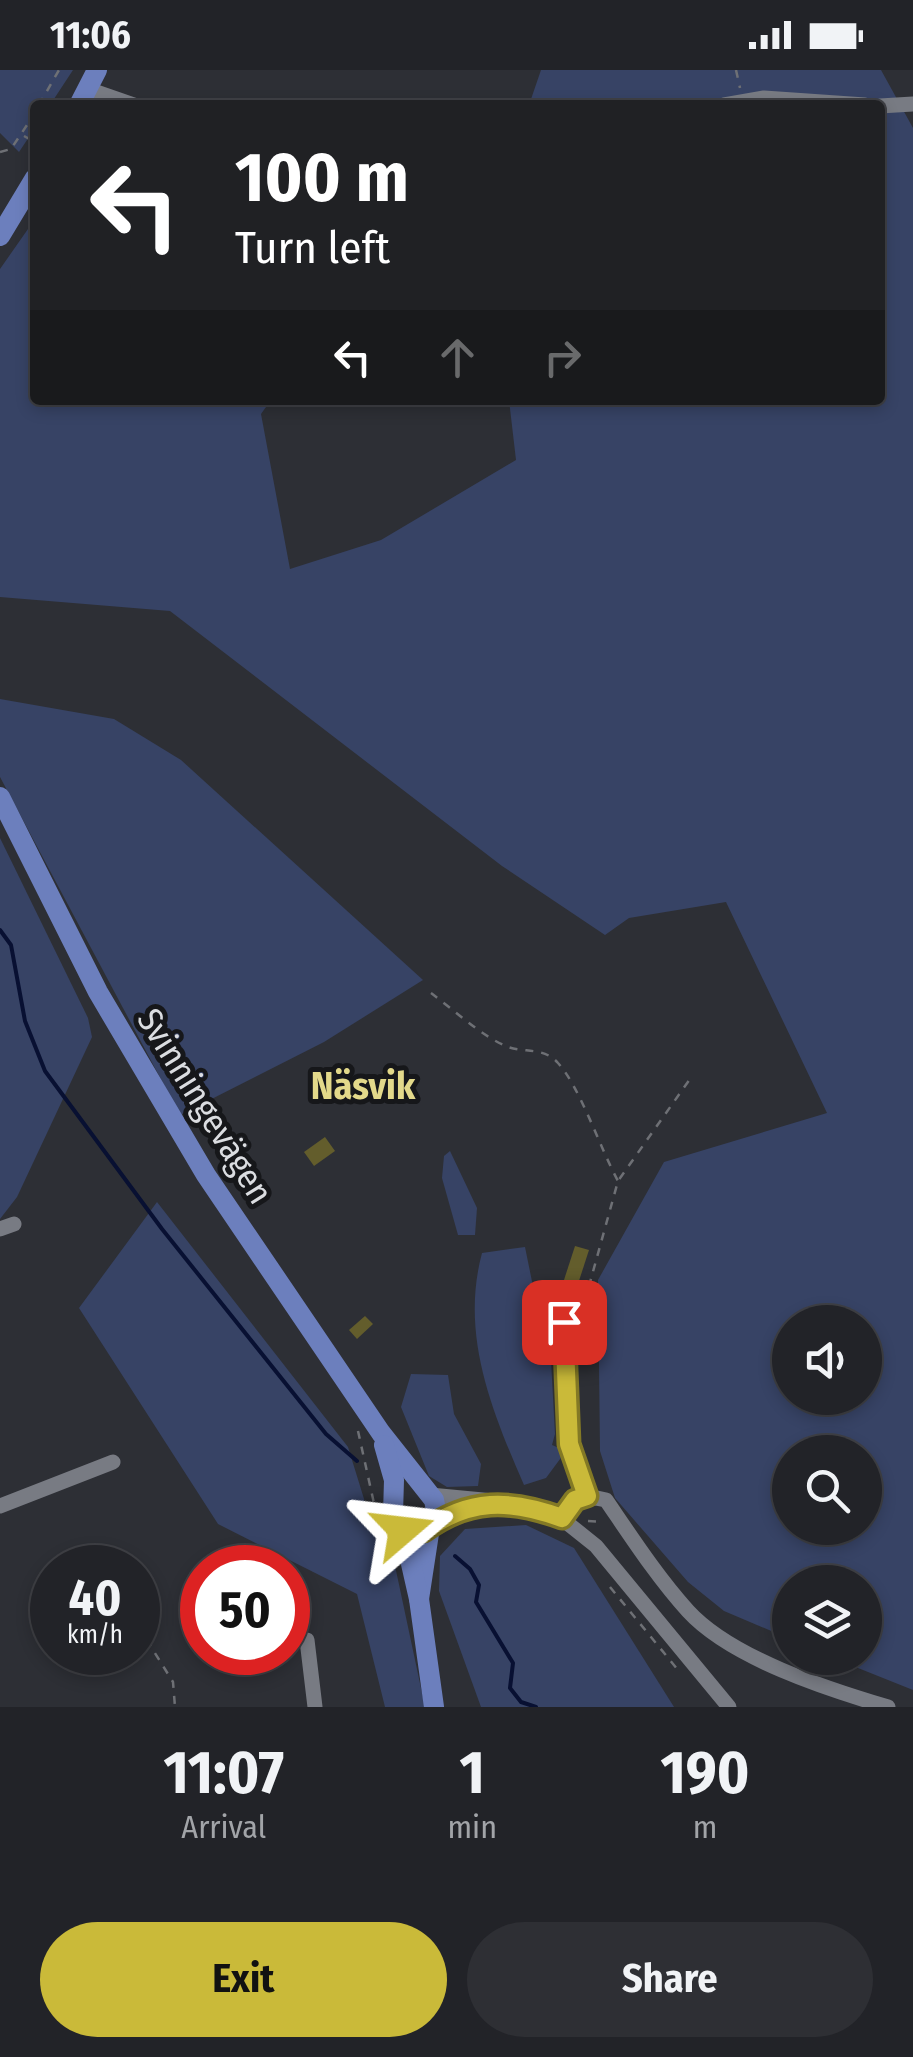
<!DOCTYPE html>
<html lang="en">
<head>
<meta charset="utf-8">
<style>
	:root { --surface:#222328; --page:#2e2f34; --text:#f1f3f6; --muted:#a2a4a8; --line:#3f4045; --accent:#caba39 }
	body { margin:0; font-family:"Fira Sans Condensed",sans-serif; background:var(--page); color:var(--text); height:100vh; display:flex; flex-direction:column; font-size:38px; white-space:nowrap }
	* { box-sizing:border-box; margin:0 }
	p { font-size:32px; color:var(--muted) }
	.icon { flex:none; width:55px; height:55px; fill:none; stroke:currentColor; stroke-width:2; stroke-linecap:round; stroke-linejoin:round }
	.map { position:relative; height:1637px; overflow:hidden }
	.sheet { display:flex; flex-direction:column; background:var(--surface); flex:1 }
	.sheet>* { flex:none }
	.guide { position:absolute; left:30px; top:30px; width:855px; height:305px; border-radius:10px; box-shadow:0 5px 15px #0003,0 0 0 2px var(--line); background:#202124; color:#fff; overflow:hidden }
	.tools { position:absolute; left:772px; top:1235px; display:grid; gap:20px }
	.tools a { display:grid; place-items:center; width:110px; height:110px; border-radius:50%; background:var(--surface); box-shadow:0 5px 15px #0003,0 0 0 2px var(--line); font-size:50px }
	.speed { position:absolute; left:30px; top:1475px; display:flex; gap:20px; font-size:50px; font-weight:700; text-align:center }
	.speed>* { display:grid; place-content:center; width:130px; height:130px; border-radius:50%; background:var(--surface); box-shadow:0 5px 15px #0003,0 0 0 2px var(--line); line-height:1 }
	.speed small { font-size:25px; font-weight:400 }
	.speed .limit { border:15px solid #d22; background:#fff; color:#111 }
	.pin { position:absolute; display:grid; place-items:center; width:85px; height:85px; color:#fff; margin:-42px; border-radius:20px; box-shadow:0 5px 15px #0006 }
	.me { position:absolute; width:110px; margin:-55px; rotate:73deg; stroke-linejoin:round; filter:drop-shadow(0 0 8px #0008) }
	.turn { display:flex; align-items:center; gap:35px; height:210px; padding:0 40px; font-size:45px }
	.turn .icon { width:130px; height:130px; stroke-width:2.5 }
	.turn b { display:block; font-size:70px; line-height:85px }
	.lanes { display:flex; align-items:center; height:95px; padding:0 40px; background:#0003; justify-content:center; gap:50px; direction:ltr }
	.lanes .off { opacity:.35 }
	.eta { display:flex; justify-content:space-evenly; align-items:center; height:170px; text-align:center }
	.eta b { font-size:60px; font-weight:700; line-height:70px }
	.primary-button { display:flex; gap:20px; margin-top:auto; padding:20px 40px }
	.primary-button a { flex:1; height:115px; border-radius:60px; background:var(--accent); color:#111; font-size:40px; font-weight:700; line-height:115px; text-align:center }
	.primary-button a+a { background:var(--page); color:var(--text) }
	.status { display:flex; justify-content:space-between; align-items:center; height:70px; padding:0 50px; background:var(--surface); direction:ltr }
	.status svg { height:28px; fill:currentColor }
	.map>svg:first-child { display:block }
	.green { fill:#374365; fill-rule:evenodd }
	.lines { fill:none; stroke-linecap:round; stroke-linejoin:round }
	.stream { stroke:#081032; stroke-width:4 }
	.building { fill:#635d2c }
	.path { stroke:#6e7075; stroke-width:2.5; stroke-dasharray:8 8; stroke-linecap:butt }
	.minor { stroke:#787b83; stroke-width:15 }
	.major { stroke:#6c7fbd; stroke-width:20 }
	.route-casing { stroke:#837925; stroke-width:25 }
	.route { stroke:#caba39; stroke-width:18 }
	.labels { text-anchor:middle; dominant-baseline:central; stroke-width:10; stroke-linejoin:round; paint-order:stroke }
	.street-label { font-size:35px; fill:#dbdde1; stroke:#16171a }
	.neighbourhood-label { font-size:38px; font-weight:bold; fill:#e3d98a; stroke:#16171a }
</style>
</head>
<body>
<div class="status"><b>11:06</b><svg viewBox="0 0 49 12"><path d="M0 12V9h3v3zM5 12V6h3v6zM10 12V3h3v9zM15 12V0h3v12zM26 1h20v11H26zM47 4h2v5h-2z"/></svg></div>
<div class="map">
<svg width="913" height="1637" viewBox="0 0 913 1637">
	<rect width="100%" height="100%" fill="#2d2f35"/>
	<!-- green -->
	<g class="green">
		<path d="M 0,0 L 73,0 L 50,35 L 35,35 L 35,58 L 19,82 L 0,63 Z"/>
		<path d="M 541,0 L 881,0 L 913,58 L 913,1620 L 833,1588 L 865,1588 L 865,1512 L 790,1512 L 790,1569 L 724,1541 L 688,1512 L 615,1428 L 600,1381 L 598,1210 L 664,1092 L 827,1043 L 726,832 L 629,848 L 605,865 L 502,796 L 170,541 L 0,527 L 0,199 L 35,149 L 35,330 L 271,330 L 261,344 L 290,499 L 381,470 L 516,390 L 509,330 L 880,330 L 880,35 L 529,35 ZM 790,1252 L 865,1252 L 865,1328 L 790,1328 ZM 790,1382 L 865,1382 L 865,1458 L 790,1458 Z"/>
		<path d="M 0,629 L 114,649 L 181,690 L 423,910 L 324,972 L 180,1045 L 0,707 Z"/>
		<path d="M 0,768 L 88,948 L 92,967 L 17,1127 L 0,1149 Z"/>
		<path d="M 450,1081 L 477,1138 L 475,1165 L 458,1165 L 442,1108 L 444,1086 Z"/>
		<path d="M 157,1132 L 348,1377 L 377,1471 L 394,1491 L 425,1637 L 385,1637 L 357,1524 L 218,1454 L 79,1238 Z"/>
		<path d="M 525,1177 L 537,1236 L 548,1235 L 555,1364 L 552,1375 L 566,1381 L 546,1408 L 524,1415 C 492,1341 460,1265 482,1183 Z"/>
		<path d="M 411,1304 L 448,1305 L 454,1344 L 481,1394 L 478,1416 L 447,1417 L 429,1406 L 401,1337 Z"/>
		<path d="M 526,1455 L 574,1478 L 674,1637 L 481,1637 L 439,1521 L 440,1486 L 465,1459 Z"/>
	</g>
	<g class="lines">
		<!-- stream -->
		<g class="stream">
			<path d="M 0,860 L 11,875 L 25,951 L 45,1001 L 162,1159 L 326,1364 L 357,1391"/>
			<path d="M 455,1486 L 470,1499 L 479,1515 L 476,1532 L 513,1593 L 510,1618 L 521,1632 L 536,1637"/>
		</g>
	</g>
	<!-- building -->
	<g class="building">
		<path d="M 325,1067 L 335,1081 L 314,1096 L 304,1082 Z"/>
		<path d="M 575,1176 L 589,1180 L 577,1217 L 563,1213 Z"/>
		<path d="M 365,1246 L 373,1254 L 357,1269 L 349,1260 Z"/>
	</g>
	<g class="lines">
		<!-- path -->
		<g class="path">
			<path d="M 736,0 L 740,18"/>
			<path d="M 39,35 L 59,0"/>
			<path d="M 24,66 L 35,72"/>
			<path d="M 0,82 L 11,79 L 35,43"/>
			<path d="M 431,923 C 454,940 481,966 508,977 C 525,983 544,977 558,993 C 580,1017 600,1078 618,1111"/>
			<path d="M 572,1243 L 586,1227 L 618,1111 L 690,1009"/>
			<path d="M 358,1361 L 381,1465"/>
			<path d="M 588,1451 L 603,1452"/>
			<path d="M 610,1517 L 678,1600"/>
			<path d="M 138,1556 L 173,1612 L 175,1637"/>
		</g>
		<!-- minor -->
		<g class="minor">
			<path d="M 88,19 L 134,35"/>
			<path d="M 724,35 L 764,28 L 865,35"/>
			<path d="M 880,36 L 913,34"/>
			<path d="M 0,1159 L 14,1154"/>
			<path d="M 564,1252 L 569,1374 L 587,1426"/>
			<path d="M 430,1425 L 525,1434 L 561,1448 L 596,1476 L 729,1637"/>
			<path d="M 0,1436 L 113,1392"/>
			<path d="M 561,1448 C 576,1429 582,1424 606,1430 C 632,1468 658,1508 688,1541 C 731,1588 827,1619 888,1637"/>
			<path d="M 434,1452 L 483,1433"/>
			<path d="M 307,1570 L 315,1637"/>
		</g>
		<!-- major -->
		<g class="major">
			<path d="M 79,35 L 97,0"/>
			<path d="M 0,166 L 35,108"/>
			<path d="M 0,727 L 98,922 L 206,1105 L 381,1363 L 434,1430 L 437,1445 L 430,1457 L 419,1529"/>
			<path d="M 384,1375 L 394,1410 L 393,1444 L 409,1485 L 419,1529 L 434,1637"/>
		</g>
	</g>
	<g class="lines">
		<!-- route casing -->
		<g class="route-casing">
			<path id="route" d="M 403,1460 L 424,1461 C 469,1428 510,1429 562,1448 L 575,1430 L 587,1426 L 569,1374 L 564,1252"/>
		</g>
		<!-- route -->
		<use href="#route" class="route"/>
	</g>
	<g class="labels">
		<!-- street labels -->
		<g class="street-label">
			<text transform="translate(205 1036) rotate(58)">Svinningevägen</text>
		</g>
		<!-- neighbourhood labels -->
		<g class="neighbourhood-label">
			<text x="363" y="1016">Näsvik</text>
		</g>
	</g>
</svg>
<div class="tools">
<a><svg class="icon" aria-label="sound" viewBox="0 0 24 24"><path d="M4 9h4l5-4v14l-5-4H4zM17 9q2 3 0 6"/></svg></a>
<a><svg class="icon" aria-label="search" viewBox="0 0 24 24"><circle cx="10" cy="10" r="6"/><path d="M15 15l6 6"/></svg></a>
<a><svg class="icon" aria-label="layers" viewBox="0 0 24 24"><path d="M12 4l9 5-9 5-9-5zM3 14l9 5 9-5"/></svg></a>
</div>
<div class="speed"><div>40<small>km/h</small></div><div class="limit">50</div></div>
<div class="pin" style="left:564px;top:1252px;background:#d93025"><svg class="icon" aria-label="arrive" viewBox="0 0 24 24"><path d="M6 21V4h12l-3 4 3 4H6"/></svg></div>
<svg class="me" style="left:403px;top:1460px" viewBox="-20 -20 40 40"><path d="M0-17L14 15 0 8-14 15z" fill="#caba39" stroke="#fff" stroke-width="4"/></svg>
<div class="guide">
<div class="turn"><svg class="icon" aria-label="left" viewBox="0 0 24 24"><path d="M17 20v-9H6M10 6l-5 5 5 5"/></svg><div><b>100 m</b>Turn left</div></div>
<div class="lanes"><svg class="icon" aria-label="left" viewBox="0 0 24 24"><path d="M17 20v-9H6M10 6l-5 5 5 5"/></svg><svg class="icon off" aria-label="ahead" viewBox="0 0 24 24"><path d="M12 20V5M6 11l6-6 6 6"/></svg><svg class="icon off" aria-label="right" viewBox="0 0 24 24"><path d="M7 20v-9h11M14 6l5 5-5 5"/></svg></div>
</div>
</div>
<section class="sheet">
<div class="eta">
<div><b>11:07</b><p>Arrival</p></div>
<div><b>1</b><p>min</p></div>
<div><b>190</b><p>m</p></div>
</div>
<div class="primary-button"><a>Exit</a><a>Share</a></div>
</section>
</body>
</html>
